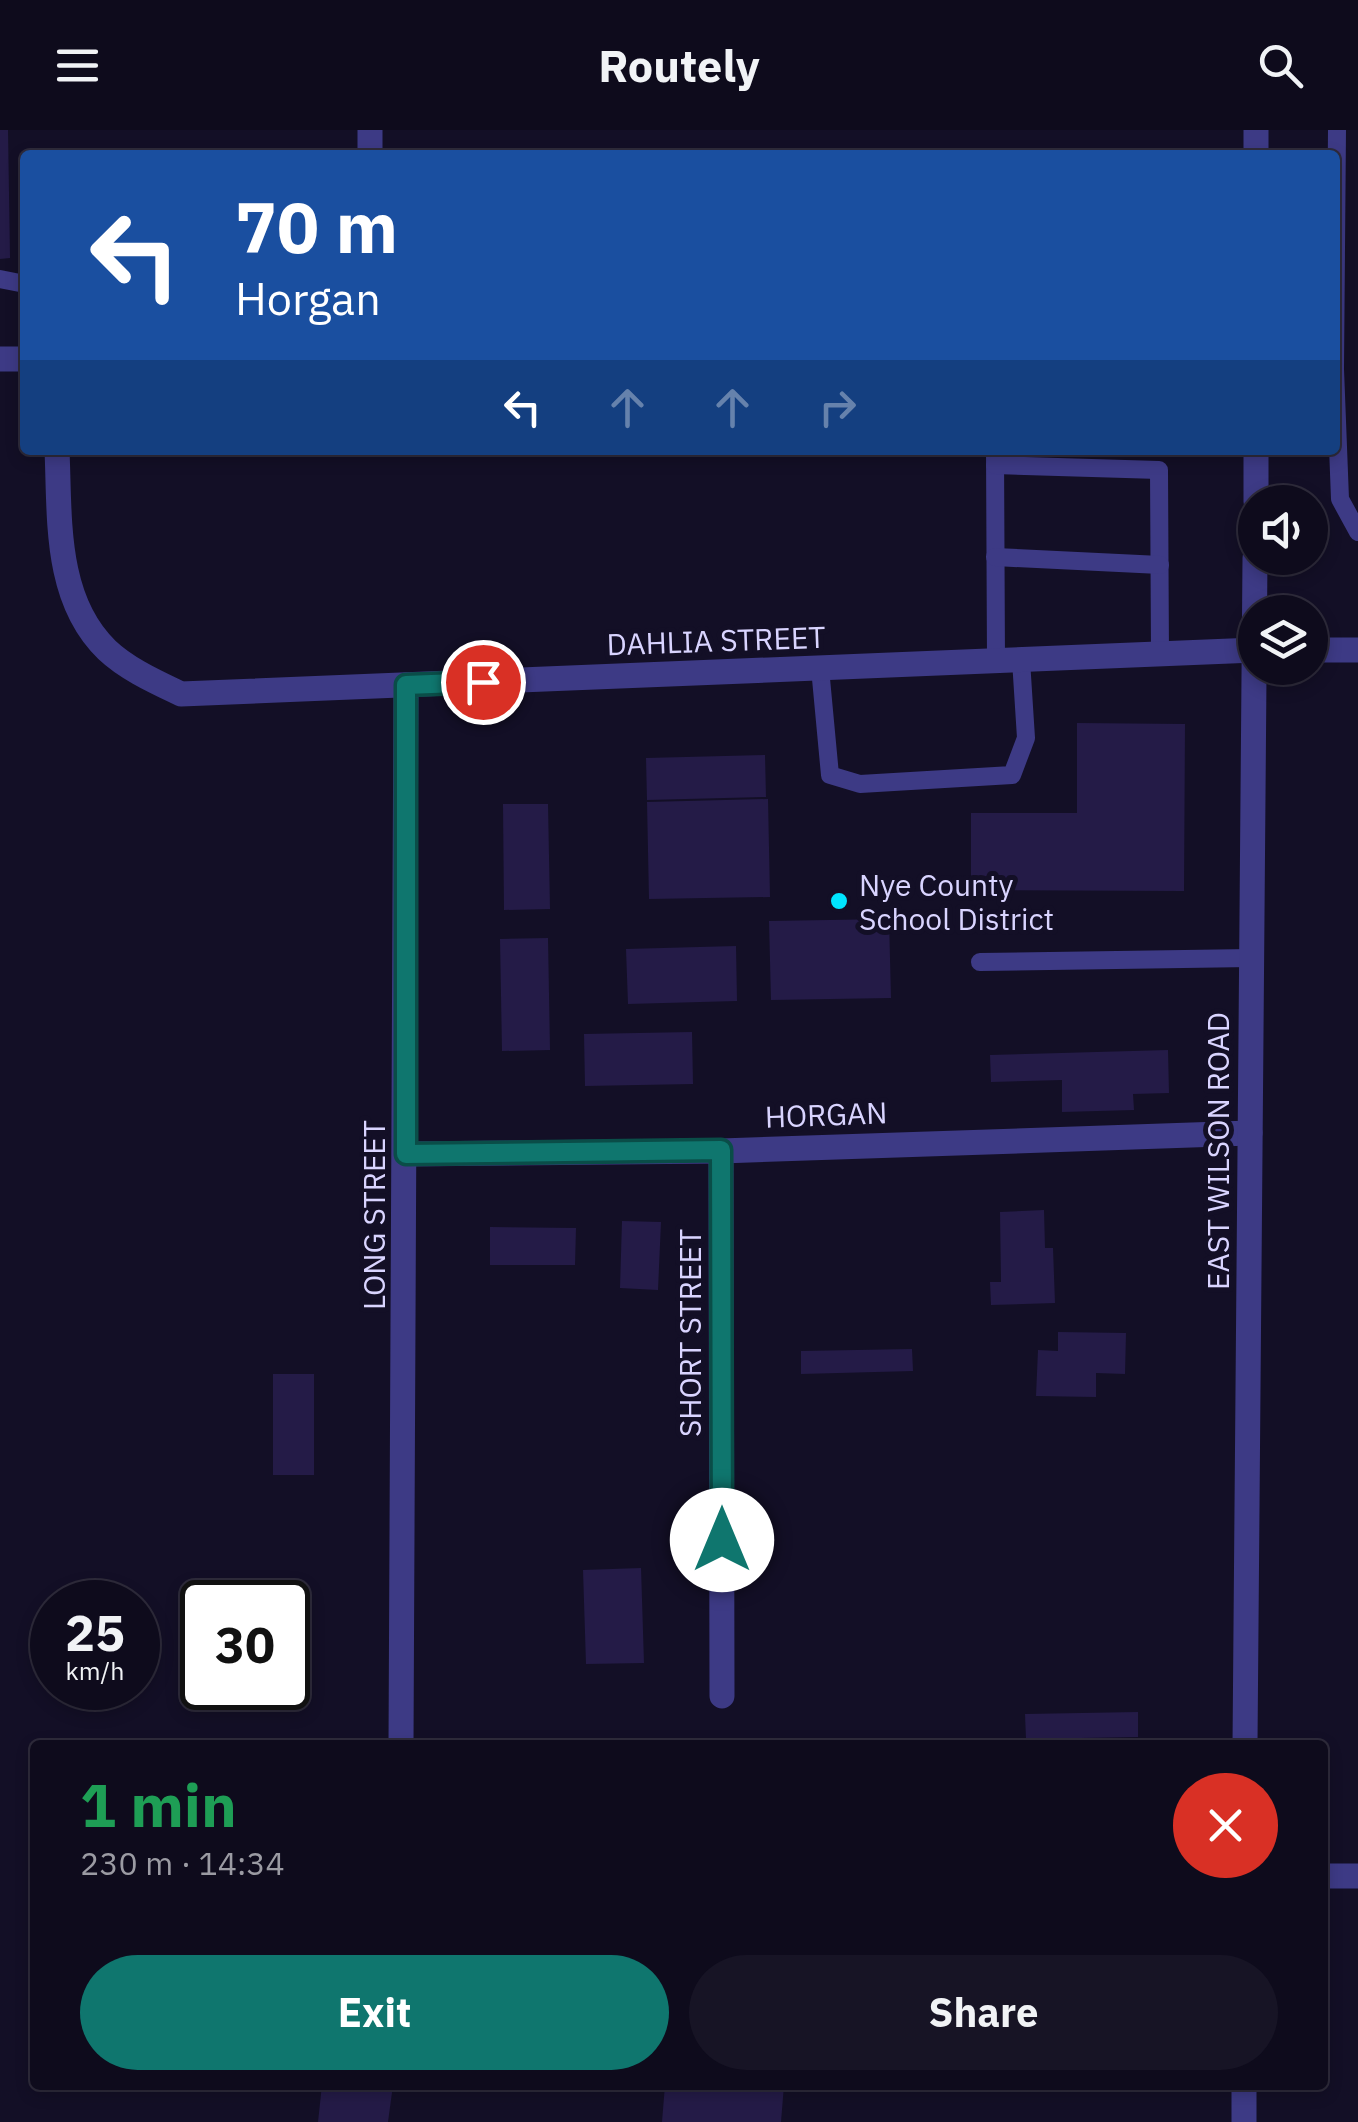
<!DOCTYPE html>
<html lang="en">
<head>
<meta charset="utf-8">
<style>
	:root { --surface:#0e0b1c; --page:#171425; --text:#f1f3f6; --muted:#9b9ba3; --line:#2e2b3b; --accent:#0f766e }
	body { margin:0; font-family:"IBM Plex Sans",sans-serif; background:var(--page); color:var(--text); height:100vh; display:flex; flex-direction:column; font-size:38px; white-space:nowrap }
	* { box-sizing:border-box; margin:0 }
	p { font-size:32px; color:var(--muted) }
	.icon { flex:none; width:55px; height:55px; fill:none; stroke:currentColor; stroke-width:2; stroke-linecap:round; stroke-linejoin:round }
	.map { position:relative; flex:1; overflow:hidden }
	.details { position:absolute; left:30px; top:1610px; width:1298px; height:350px; display:flex; flex-direction:column; background:var(--surface); border-radius:10px; box-shadow:0 5px 15px #0003,0 0 0 2px var(--line) }
	.details>* { flex:none }
	.hud { position:absolute; left:20px; top:20px; width:1320px; height:305px; border-radius:10px; box-shadow:0 5px 15px #0003,0 0 0 2px var(--line); background:#1a4fa0; color:#fff; overflow:hidden }
	.buttons { position:absolute; left:1238px; top:355px; display:grid; gap:20px }
	.buttons a { display:grid; place-items:center; width:90px; height:90px; border-radius:50%; background:var(--surface); box-shadow:0 5px 15px #0003,0 0 0 2px var(--line); font-size:50px }
	.speed { position:absolute; left:30px; top:1450px; display:flex; gap:20px; font-size:50px; font-weight:700; text-align:center }
	.speed>* { display:grid; place-content:center; width:130px; height:130px; border-radius:50%; background:var(--surface); box-shadow:0 5px 15px #0003,0 0 0 2px var(--line); line-height:1 }
	.speed small { font-size:25px; font-weight:400 }
	.speed .limit { border:5px solid #111; border-radius:15px; background:#fff; color:#111 }
	.pin { position:absolute; display:grid; place-items:center; width:85px; height:85px; color:#fff; margin:-42px; border:5px solid #fff; border-radius:50%; box-shadow:0 2px 10px #0007 }
	.me { position:absolute; width:110px; margin:-55px; rotate:0deg; stroke-linejoin:round; filter:drop-shadow(0 0 8px #0008) }
	.turn { display:flex; align-items:center; gap:35px; height:210px; padding:0 50px; font-size:45px }
	.turn .icon { width:130px; height:130px; stroke-width:2.5 }
	.turn b { display:block; font-size:70px; line-height:85px }
	.lanes { display:flex; align-items:center; height:95px; padding:0 50px; background:#0003; justify-content:center; gap:50px; direction:ltr }
	.lanes .off { opacity:.35 }
	.round { display:grid; place-items:center; flex:none; width:105px; height:105px; border-radius:52px; background:var(--page) }
	.headline { display:flex; align-items:center; justify-content:space-between; height:170px; padding:0 50px }
	h1 { font-size:60px; font-weight:700; line-height:75px; color:#1e9e55 }
	.primary-button { display:flex; gap:20px; margin-top:auto; padding:20px 50px }
	.primary-button a { flex:1; height:115px; border-radius:60px; background:var(--accent); color:#fff; font-size:40px; font-weight:700; line-height:115px; text-align:center }
	.primary-button a+a { background:var(--page); color:var(--text) }
	header { display:flex; justify-content:space-between; align-items:center; height:130px; padding:0 50px; background:var(--surface); font-size:45px; font-weight:700 }
	.map>svg:first-child { display:block }
	.building { fill:#241b47 }
	.lines { fill:none; stroke-linecap:round; stroke-linejoin:round }
	.service { stroke:#3d3a85; stroke-width:18 }
	.minor { stroke:#3d3a85; stroke-width:25 }
	.tertiary { stroke:#3d3a85; stroke-width:25 }
	.route-casing { stroke:#0a4d48; stroke-width:25 }
	.route { stroke:#0f766e; stroke-width:18 }
	.poi-dot { fill:#00e5ff; stroke:#130f26; stroke-width:4 }
	.labels { text-anchor:middle; dominant-baseline:central; stroke-width:10; stroke-linejoin:round; paint-order:stroke }
	.street-label { font-size:30px; fill:#d9d4ff; stroke:#130f26 }
	.poi-label { font-size:30px; fill:#d9d4ff; stroke:#130f26; text-anchor:start }
</style>
</head>
<body>
<header><svg class="icon" aria-label="menu" viewBox="0 0 24 24"><path d="M4 6h16M4 12h16M4 18h16"/></svg>Routely<svg class="icon" aria-label="search" viewBox="0 0 24 24"><circle cx="10" cy="10" r="6"/><path d="M15 15l6 6"/></svg></header>
<div class="map">
<svg width="1358" height="1992" viewBox="0 0 1358 1992">
	<rect width="100%" height="100%" fill="#130f26"/>
	<!-- building -->
	<g class="building">
		<path d="M 0,0 L 8,0 L 10,128 L 0,129 Z"/>
		<rect x="942" y="20" width="46" height="5"/>
		<path d="M 1077,593 L 1185,594 L 1184,761 L 971,760 L 971,683 L 1077,683 Z"/>
		<path d="M 765,625 L 766,667 L 647,670 L 646,628 Z"/>
		<path d="M 768,669 L 770,767 L 649,769 L 647,672 Z"/>
		<path d="M 503,674 L 548,674 L 550,779 L 504,780 Z"/>
		<path d="M 889,789 L 891,868 L 771,870 L 769,791 Z"/>
		<path d="M 548,808 L 550,920 L 502,921 L 500,809 Z"/>
		<path d="M 736,816 L 737,871 L 628,874 L 626,819 Z"/>
		<path d="M 692,902 L 693,954 L 585,956 L 584,904 Z"/>
		<path d="M 1168,920 L 1169,963 L 1133,964 L 1134,980 L 1062,982 L 1062,950 L 991,952 L 990,925 Z"/>
		<path d="M 1044,1080 L 1045,1118 L 1053,1118 L 1055,1173 L 991,1175 L 990,1152 L 1001,1152 L 1000,1082 Z"/>
		<path d="M 622,1091 L 661,1092 L 658,1160 L 620,1158 Z"/>
		<path d="M 490,1097 L 576,1098 L 575,1135 L 490,1135 Z"/>
		<path d="M 1058,1202 L 1126,1203 L 1125,1244 L 1096,1243 L 1096,1267 L 1036,1266 L 1038,1220 L 1058,1221 Z"/>
		<path d="M 912,1219 L 913,1241 L 801,1244 L 801,1221 Z"/>
		<rect x="273" y="1244" width="41" height="101"/>
		<path d="M 641,1438 L 644,1533 L 586,1534 L 583,1440 Z"/>
		<path d="M 202,1475 L 202,1534 L 190,1535 L 188,1476 Z"/>
		<path d="M 288,1504 L 291,1504 L 292,1531 L 288,1531 Z"/>
		<path d="M 1138,1582 L 1138,1607 L 1026,1609 L 1025,1584 Z"/>
		<path d="M 322,1955 L 393,1955 L 388,1992 L 318,1992 Z"/>
		<path d="M 665,1955 L 784,1955 L 781,1992 L 662,1992 Z"/>
	</g>
	<g class="lines">
		<!-- service -->
		<g class="service">
			<path d="M 0,149 L 25,154"/>
			<path d="M 1335,239 L 1337,0"/>
			<path d="M 1335,239 L 1340,369 L 1358,402"/>
			<path d="M 995,320 L 996,531"/>
			<path d="M 995,335 L 1159,340 L 1160,524"/>
			<path d="M 995,427 L 1160,435"/>
			<path d="M 820,538 L 830,645 L 860,654 L 1012,645 L 1026,608 L 1021,530"/>
			<path d="M 980,832 L 1251,828"/>
		</g>
		<!-- minor -->
		<g class="minor">
			<path d="M 370,25 L 370,0"/>
			<path d="M 721,1021 L 722,1566"/>
			<path d="M 406,1024 L 721,1021 L 1250,1003"/>
			<path d="M 401,1615 L 406,555"/>
			<path d="M 1322,1746 L 1358,1746"/>
		</g>
		<!-- tertiary -->
		<g class="tertiary">
			<path d="M 1256,0 L 1256,25"/>
			<path d="M 0,229 L 25,229"/>
			<path d="M 57,320 C 60,387 54,469 107,520 C 127,539 156,552 181,564 L 1255,520"/>
			<path d="M 1256,372 L 1256,320"/>
			<path d="M 1310,520 L 1358,520"/>
			<path d="M 1245,1615 L 1255,428"/>
			<path d="M 1244,1992 L 1244,1955"/>
		</g>
	</g>
	<g class="lines">
		<!-- route casing -->
		<g class="route-casing">
			<path id="route" d="M 483,552 L 406,555 L 406,1024 L 721,1020 L 722,1410"/>
		</g>
		<!-- route -->
		<use href="#route" class="route"/>
	</g>
	<!-- markers -->
	<circle class="poi-dot" cx="839" cy="771" r="10"/>
	<g class="labels">
		<!-- street labels -->
		<g class="street-label">
			<text transform="translate(716 510) rotate(-2)">DAHLIA STREET</text>
			<text transform="translate(826 984) rotate(-2)">HORGAN</text>
			<text transform="translate(1217 1021) rotate(-90)">EAST WILSON ROAD</text>
			<text transform="translate(373 1085) rotate(-90)">LONG STREET</text>
			<text transform="translate(689 1203) rotate(-90)">SHORT STREET</text>
		</g>
		<!-- poi labels -->
		<g class="poi-label">
			<text x="859" y="754">Nye County<tspan x="859" dy="34">School District</tspan></text>
		</g>
	</g>
</svg>
<div class="buttons">
<a><svg class="icon" aria-label="sound" viewBox="0 0 24 24"><path d="M4 9h4l5-4v14l-5-4H4zM17 9q2 3 0 6"/></svg></a>
<a><svg class="icon" aria-label="layers" viewBox="0 0 24 24"><path d="M12 4l9 5-9 5-9-5zM3 14l9 5 9-5"/></svg></a>
</div>
<div class="speed"><div>25<small>km/h</small></div><div class="limit">30</div></div>
<div class="pin" style="left:483px;top:552px;background:#d93025"><svg class="icon" aria-label="arrive" viewBox="0 0 24 24"><path d="M6 21V4h12l-3 4 3 4H6"/></svg></div>
<svg class="me" style="left:722px;top:1410px" viewBox="-20 -20 40 40"><circle r="19" fill="#fff"/><path d="M0-13L10 11 0 6-10 11z" fill="#0f766e"/></svg>
<div class="hud">
<div class="turn"><svg class="icon" aria-label="left" viewBox="0 0 24 24"><path d="M17 20v-9H6M10 6l-5 5 5 5"/></svg><div><b>70 m</b>Horgan</div></div>
<div class="lanes"><svg class="icon" aria-label="left" viewBox="0 0 24 24"><path d="M17 20v-9H6M10 6l-5 5 5 5"/></svg><svg class="icon off" aria-label="ahead" viewBox="0 0 24 24"><path d="M12 20V5M6 11l6-6 6 6"/></svg><svg class="icon off" aria-label="ahead" viewBox="0 0 24 24"><path d="M12 20V5M6 11l6-6 6 6"/></svg><svg class="icon off" aria-label="right" viewBox="0 0 24 24"><path d="M7 20v-9h11M14 6l5 5-5 5"/></svg></div>
</div>
<section class="details">
<div class="headline"><div><h1>1 min</h1><p>230 m · 14:34</p></div><a class="round" style="background:#d93025;color:#fff"><svg class="icon" aria-label="close" viewBox="0 0 24 24"><path d="M6 6l12 12M18 6L6 18"/></svg></a></div>
<div class="primary-button"><a>Exit</a><a>Share</a></div>
</section>
</div>
</body>
</html>
